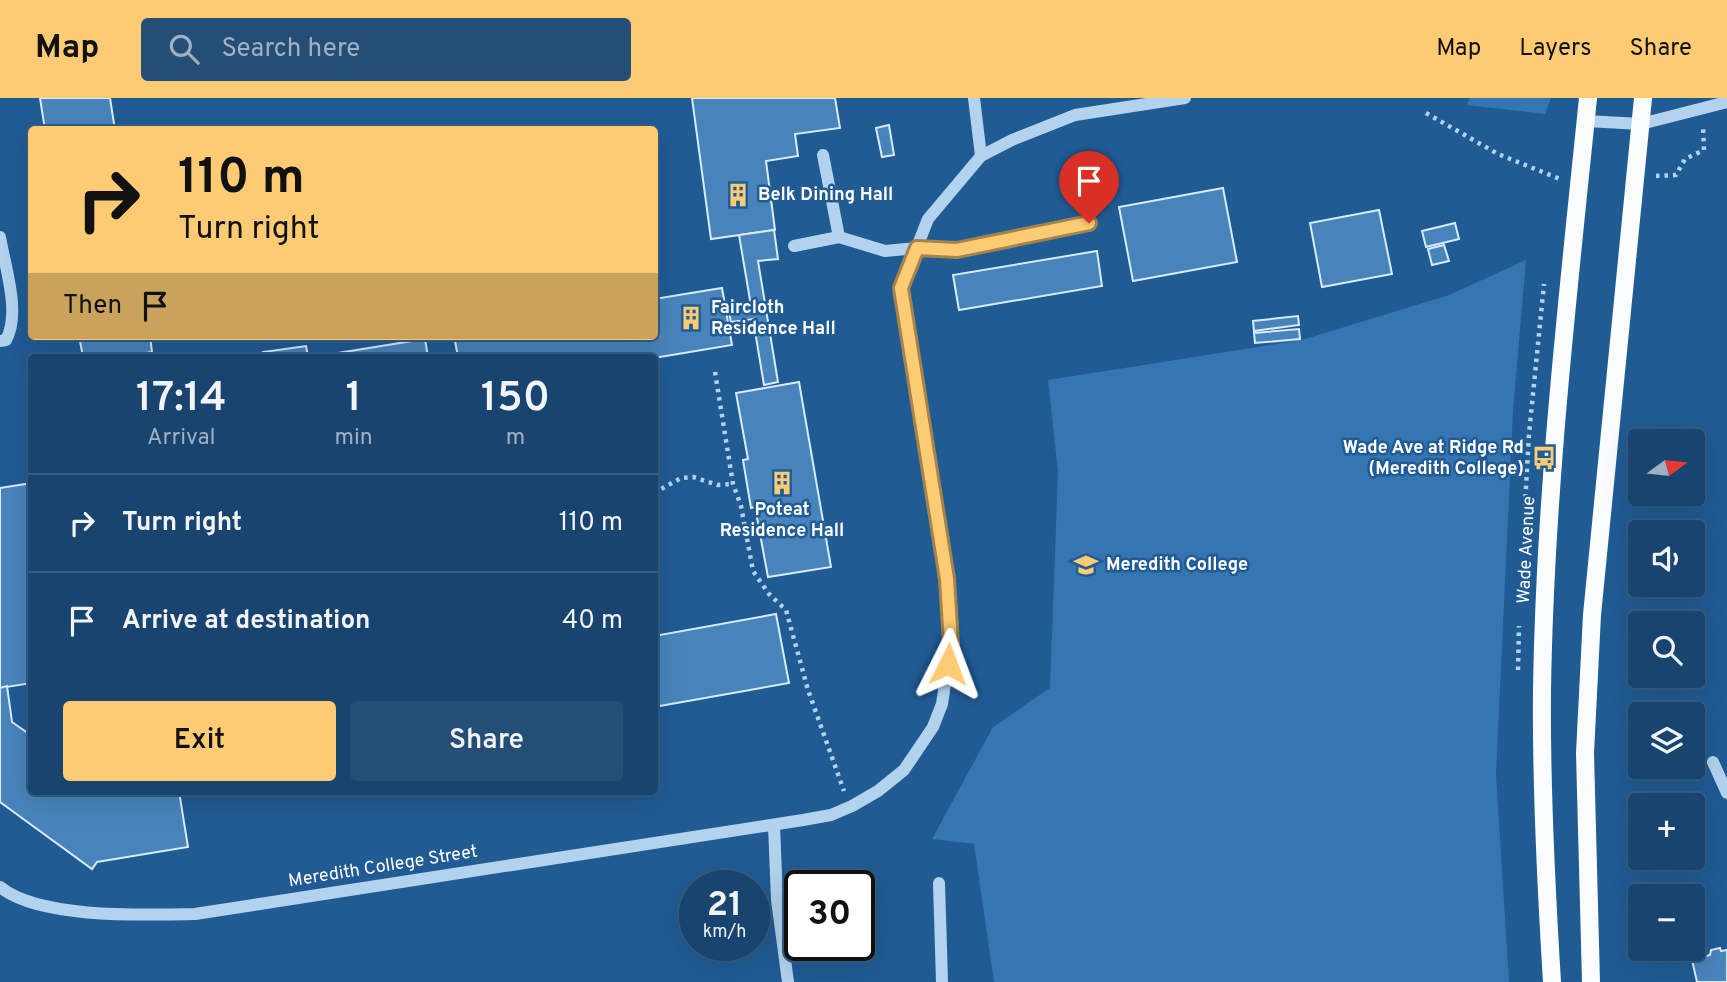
<!DOCTYPE html>
<html lang="en">
<head>
<meta charset="utf-8">
<style>
	:root { --surface:#18446f; --page:#254e77; --text:#f1f3f6; --muted:#9fb0c3; --line:#365c82; --accent:#fccb73 }
	body { margin:0; font-family:Overpass,sans-serif; background:var(--page); color:var(--text); height:100vh; display:flex; flex-direction:column; font-size:26px; white-space:nowrap }
	* { box-sizing:border-box; margin:0 }
	p { font-size:23px; color:var(--muted) }
	.icon { flex:none; width:38px; height:38px; fill:none; stroke:currentColor; stroke-width:2; stroke-linecap:round; stroke-linejoin:round }
	.map { position:relative; flex:1; overflow:hidden }
	.panel { position:absolute; left:28px; top:256px; width:630px; height:441px; display:flex; flex-direction:column; background:var(--surface); border-radius:7px; box-shadow:0 7px 28px #0002,0 0 0 2px var(--line) }
	.panel>* { flex:none }
	.banner { position:absolute; left:28px; top:28px; width:630px; height:214px; border-radius:7px; box-shadow:0 7px 28px #0002,0 0 0 2px var(--line); background:#fccb73; color:#111; overflow:hidden }
	.needle { width:46px; rotate:75deg }
	.tools { position:absolute; left:1628px; top:331px; display:grid; gap:14px }
	.tools a { display:grid; place-items:center; width:77px; height:77px; border-radius:7px; background:var(--surface); box-shadow:0 7px 28px #0002,0 0 0 2px var(--line); font-size:35px }
	.speed { position:absolute; left:679px; top:772px; display:flex; gap:14px; font-size:35px; font-weight:700; text-align:center }
	.speed>* { display:grid; place-content:center; width:91px; height:91px; border-radius:50%; background:var(--surface); box-shadow:0 7px 28px #0002,0 0 0 2px var(--line); line-height:1 }
	.speed small { font-size:18px; font-weight:400 }
	.speed .limit { border:4px solid #111; border-radius:10px; background:#fff; color:#111 }
	.pin { position:absolute; display:grid; place-items:center; width:60px; height:60px; color:#fff; margin:-72px -30px; border-radius:50% 50% 50% 0; rotate:-45deg; box-shadow:0 0 7px #0007 }
	.pin .icon { rotate:45deg }
	.me { position:absolute; width:77px; margin:-38px; rotate:3deg; stroke-linejoin:round; filter:drop-shadow(0 0 5px #0008) }
	.turn { display:flex; align-items:center; gap:24px; height:147px; padding:0 35px; font-size:32px }
	.turn .icon { width:91px; height:91px; stroke-width:2.5 }
	.turn b { display:block; font-size:49px; line-height:60px }
	.then { display:flex; align-items:center; height:66px; padding:0 35px; background:#0003; gap:14px; font-size:26px }
	.eta { display:flex; justify-content:space-evenly; align-items:center; height:119px; text-align:center }
	.eta b { font-size:42px; font-weight:600; line-height:49px }
	.button { display:flex; gap:14px; margin-top:auto; padding:14px 35px }
	.button a { flex:1; height:80px; border-radius:7px; background:var(--accent); color:#111; font-size:28px; font-weight:600; line-height:80px; text-align:center }
	.button a+a { background:var(--page); color:var(--text) }
	ul { padding:0; list-style:none }
	li { display:flex; align-items:center; gap:21px; height:98px; padding:0 35px; border-top:2px solid var(--line) }
	li div { flex:1 }
	li b { display:block; font-size:26px }
	li em { font-style:normal }
	header { display:flex; align-items:center; gap:42px; box-sizing:border-box; height:98px; padding:0 35px; background:var(--accent); color:#111 }
	header strong { font-size:33px }
	nav { display:flex; gap:38px; margin-inline-start:auto; font-size:24px }
	.search { width:490px; height:63px; background:var(--page); display:flex; align-items:center; gap:18px; box-sizing:border-box; padding:0 24px; border-radius:7px; color:var(--muted); font-size:26px }
	.map>svg:first-child { display:block }
	.green { fill:#3475b2 }
	.building { fill:#4884bb; stroke:#d9eafa; stroke-width:2 }
	.lines { fill:none; stroke-linecap:round; stroke-linejoin:round }
	.path { stroke:#b3d2ee; stroke-width:4.5; stroke-dasharray:3.5 5; stroke-linecap:butt }
	.minor { stroke:#b3d2ee; stroke-width:12 }
	.major { stroke:#fafcff; stroke-width:18 }
	.route-casing { stroke:#a4844b; stroke-width:18 }
	.route { stroke:#fccb73; stroke-width:12 }
	.labels { text-anchor:middle; dominant-baseline:central; stroke-width:5; stroke-linejoin:round; paint-order:stroke }
	.poi-label { font-size:18px; font-weight:bold; fill:#fff; stroke:#205b94; text-anchor:start }
	.street-label { font-size:18px; fill:#fff; stroke:#205b94 }
</style>
</head>
<body>
<header>
<strong>Map</strong>
<div class="search"><svg class="icon" aria-label="search" viewBox="0 0 24 24"><circle cx="10" cy="10" r="6"/><path d="M15 15l6 6"/></svg>Search here</div>
<nav><a>Map</a><a>Layers</a><a>Share</a></nav>
</header>
<div class="map">
<svg width="1727" height="884" viewBox="0 0 1727 884">
	<rect width="100%" height="100%" fill="#205b94"/>
	<!-- green -->
	<g class="green">
		<path d="M 1469,0 L 1551,0 L 1545,16 L 1467,7 Z"/>
		<path d="M 1526,162 L 1513,313 L 1496,677 L 1509,884 L 994,884 L 974,746 L 932,741 L 993,629 L 1050,590 L 1058,374 L 1048,282 L 1302,242 L 1449,197 Z"/>
	</g>
	<!-- building -->
	<g class="building">
		<path d="M 40,0 L 110,0 L 115,32 L 45,32 Z"/>
		<path d="M 692,0 L 835,0 L 840,30 L 795,36 L 798,58 L 766,63 L 775,132 L 711,141 Z"/>
		<path d="M 889,27 L 894,57 L 882,59 L 876,30 Z"/>
		<path d="M 1223,90 L 1237,164 L 1133,183 L 1119,109 Z"/>
		<path d="M 1379,112 L 1392,176 L 1322,189 L 1310,125 Z"/>
		<path d="M 1455,125 L 1459,141 L 1426,149 L 1422,133 Z"/>
		<path d="M 774,132 L 778,161 L 758,163 L 778,284 L 764,287 L 753,221 L 731,224 L 728,211 L 751,208 L 739,137 Z"/>
		<path d="M 1444,147 L 1449,163 L 1432,167 L 1428,151 Z"/>
		<path d="M 1097,153 L 1102,188 L 959,212 L 953,177 Z"/>
		<path d="M 722,190 L 732,247 L 654,260 L 458,259 L 454,238 L 654,238 L 654,201 Z"/>
		<path d="M 1298,218 L 1299,227 L 1254,233 L 1253,223 Z"/>
		<path d="M 1299,231 L 1300,241 L 1255,245 L 1254,235 Z"/>
		<path d="M 79,238 L 150,238 L 152,254 L 122,259 L 83,259 Z"/>
		<path d="M 425,241 L 428,259 L 313,259 Z"/>
		<path d="M 306,248 L 308,259 L 264,259 L 263,254 Z"/>
		<path d="M 799,284 L 831,469 L 768,479 L 755,409 L 751,410 L 743,362 L 748,361 L 736,295 Z"/>
		<path d="M 32,385 L 32,585 L 0,590 L 0,390 Z"/>
		<path d="M 776,516 L 789,585 L 654,609 L 654,538 Z"/>
		<path d="M 7,588 L 12,624 L 32,638 L 32,693 L 179,693 L 188,749 L 97,764 L 92,771 L 0,704 L 0,590 Z"/>
		<path d="M 1720,850 L 1721,853 L 1727,852 L 1727,884 L 1697,884 L 1692,862 L 1710,857 L 1711,852 Z"/>
	</g>
	<g class="lines">
		<!-- path -->
		<g class="path">
			<path d="M 1426,15 L 1498,56 L 1560,81"/>
			<path d="M 1656,78 L 1676,77 L 1685,61 L 1704,52 L 1703,29"/>
			<path d="M 715,274 L 733,386 L 741,408 L 753,473 L 769,496 L 786,512 L 808,592 L 844,693"/>
			<path d="M 654,395 L 681,380 L 693,379 L 718,387 L 733,386"/>
			<path d="M 1524,425 L 1529,336 L 1544,186"/>
			<path d="M 1518,572 L 1519,528"/>
			<path d="M 1683,850 L 1686,861"/>
		</g>
		<!-- minor -->
		<g class="minor">
			<path d="M 974,0 L 981,58"/>
			<path d="M 1586,23 L 1641,26 L 1727,4"/>
			<path d="M 823,57 L 839,139"/>
			<path d="M 0,139 C 5,169 21,215 6,242 L 0,243"/>
			<path d="M 794,148 L 839,139 L 885,153 L 917,150 L 957,152 L 1089,125"/>
			<path d="M 1713,664 L 1727,695"/>
			<path d="M 774,727 L 777,802 L 788,884"/>
			<path d="M 939,785 L 942,884"/>
			<path d="M 0,789 C 39,821 144,817 195,816 L 803,722 L 831,717 L 852,708 L 878,693 L 904,672 L 933,629 L 942,606 L 951,546 L 949,500 L 901,190 L 928,121 L 981,58 L 1012,42 L 1075,17 L 1185,0"/>
		</g>
		<!-- major -->
		<g class="major">
			<path d="M 1552,884 C 1546,787 1541,690 1542,592 C 1545,394 1568,197 1588,0"/>
			<path d="M 1591,884 L 1585,655 L 1592,517 L 1643,0"/>
		</g>
	</g>
	<g class="lines">
		<!-- route casing -->
		<g class="route-casing">
			<path id="route" d="M 948,566 L 951,546 L 947,481 L 901,190 L 917,150 L 957,152 L 1089,125"/>
		</g>
		<!-- route -->
		<use href="#route" class="route"/>
	</g>
	<!-- icons -->
	<defs>
		<g id="building-bare" transform="scale(1.89)"><path d="M-4-6H4V6H1V3H-1V6H-4ZM-2.5-4.3h1.7v1.8h-1.7ZM.8-4.3h1.7v1.8H.8ZM-2.5-1h1.7V.8h-1.7ZM.8-1h1.7V.8H.8Z" fill="#fccb73" stroke="#205b94" stroke-width="2.5" paint-order="stroke"/></g>
		<g id="bus-bare" transform="scale(1.89)"><path d="M-5-6H5V4H4V6H2V4H-2V6H-4V4H-5ZM-3.5-4V0h7V-4ZM-3.5 1.2v1.5H-2V1.2ZM2 1.2v1.5H3.5V1.2Z" fill="#fccb73" stroke="#205b94" stroke-width="2.5" paint-order="stroke"/></g>
		<g id="university-bare" transform="scale(1.89)"><path d="M0-5L7-2L0 1L-7-2ZM-4 1L0 2.5L4 1V4Q0 6-4 4Z" fill="#fccb73" stroke="#205b94" stroke-width="2.5" paint-order="stroke"/></g>
	</defs>
	<g fill-rule="evenodd">
		<use href="#building-bare" x="738" y="97"/>
		<use href="#building-bare" x="691" y="220"/>
		<use href="#bus-bare" x="1544" y="360"/>
		<use href="#building-bare" x="782" y="385"/>
		<use href="#university-bare" x="1086" y="467"/>
	</g>
	<g class="labels">
		<!-- poi labels -->
		<g class="poi-label">
			<text x="758" y="97">Belk Dining Hall</text>
			<text x="711" y="210">Faircloth<tspan x="711" dy="21">Residence Hall</tspan></text>
			<text x="1524" y="350" text-anchor="end">Wade Ave at Ridge Rd<tspan x="1524" dy="21">(Meredith College)</tspan></text>
			<text x="782" y="412" text-anchor="middle">Poteat<tspan x="782" dy="21">Residence Hall</tspan></text>
			<text x="1106" y="467">Meredith College</text>
		</g>
		<!-- street labels -->
		<g class="street-label">
			<text transform="translate(1527 452) rotate(-87)">Wade Avenue</text>
			<text transform="translate(383 769) rotate(-9)">Meredith College Street</text>
		</g>
	</g>
</svg>
<div class="tools">
<a><svg class="needle" viewBox="-14 -14 28 28"><path d="M0-13l5 13h-10z" fill="#e53935"/><path d="M0 13l5-13h-10z" fill="#9fb0c3"/></svg></a>
<a><svg class="icon" aria-label="sound" viewBox="0 0 24 24"><path d="M4 9h4l5-4v14l-5-4H4zM17 9q2 3 0 6"/></svg></a>
<a><svg class="icon" aria-label="search" viewBox="0 0 24 24"><circle cx="10" cy="10" r="6"/><path d="M15 15l6 6"/></svg></a>
<a><svg class="icon" aria-label="layers" viewBox="0 0 24 24"><path d="M12 4l9 5-9 5-9-5zM3 14l9 5 9-5"/></svg></a>
<a>+</a>
<a>−</a>
</div>
<div class="speed"><div>21<small>km/h</small></div><div class="limit">30</div></div>
<div class="pin" style="left:1089px;top:125px;background:#d93025"><svg class="icon" aria-label="arrive" viewBox="0 0 24 24"><path d="M6 21V4h12l-3 4 3 4H6"/></svg></div>
<svg class="me" style="left:948px;top:566px" viewBox="-20 -20 40 40"><path d="M0-17L14 15 0 8-14 15z" fill="#fccb73" stroke="#fff" stroke-width="4"/></svg>
<div class="banner">
<div class="turn"><svg class="icon" aria-label="right" viewBox="0 0 24 24"><path d="M7 20v-9h11M14 6l5 5-5 5"/></svg><div><b>110 m</b>Turn right</div></div>
<div class="then">Then<svg class="icon" aria-label="arrive" viewBox="0 0 24 24"><path d="M6 21V4h12l-3 4 3 4H6"/></svg></div>
</div>
<section class="panel">
<div class="eta">
<div><b>17:14</b><p>Arrival</p></div>
<div><b>1</b><p>min</p></div>
<div><b>150</b><p>m</p></div>
</div>
<ul>
<li><svg class="icon" aria-label="right" viewBox="0 0 24 24"><path d="M7 20v-9h11M14 6l5 5-5 5"/></svg><div><b>Turn right</b></div><em>110 m</em></li>
<li><svg class="icon" aria-label="arrive" viewBox="0 0 24 24"><path d="M6 21V4h12l-3 4 3 4H6"/></svg><div><b>Arrive at destination</b></div><em>40 m</em></li>
</ul>
<div class="button"><a>Exit</a><a>Share</a></div>
</section>
</div>
</body>
</html>
